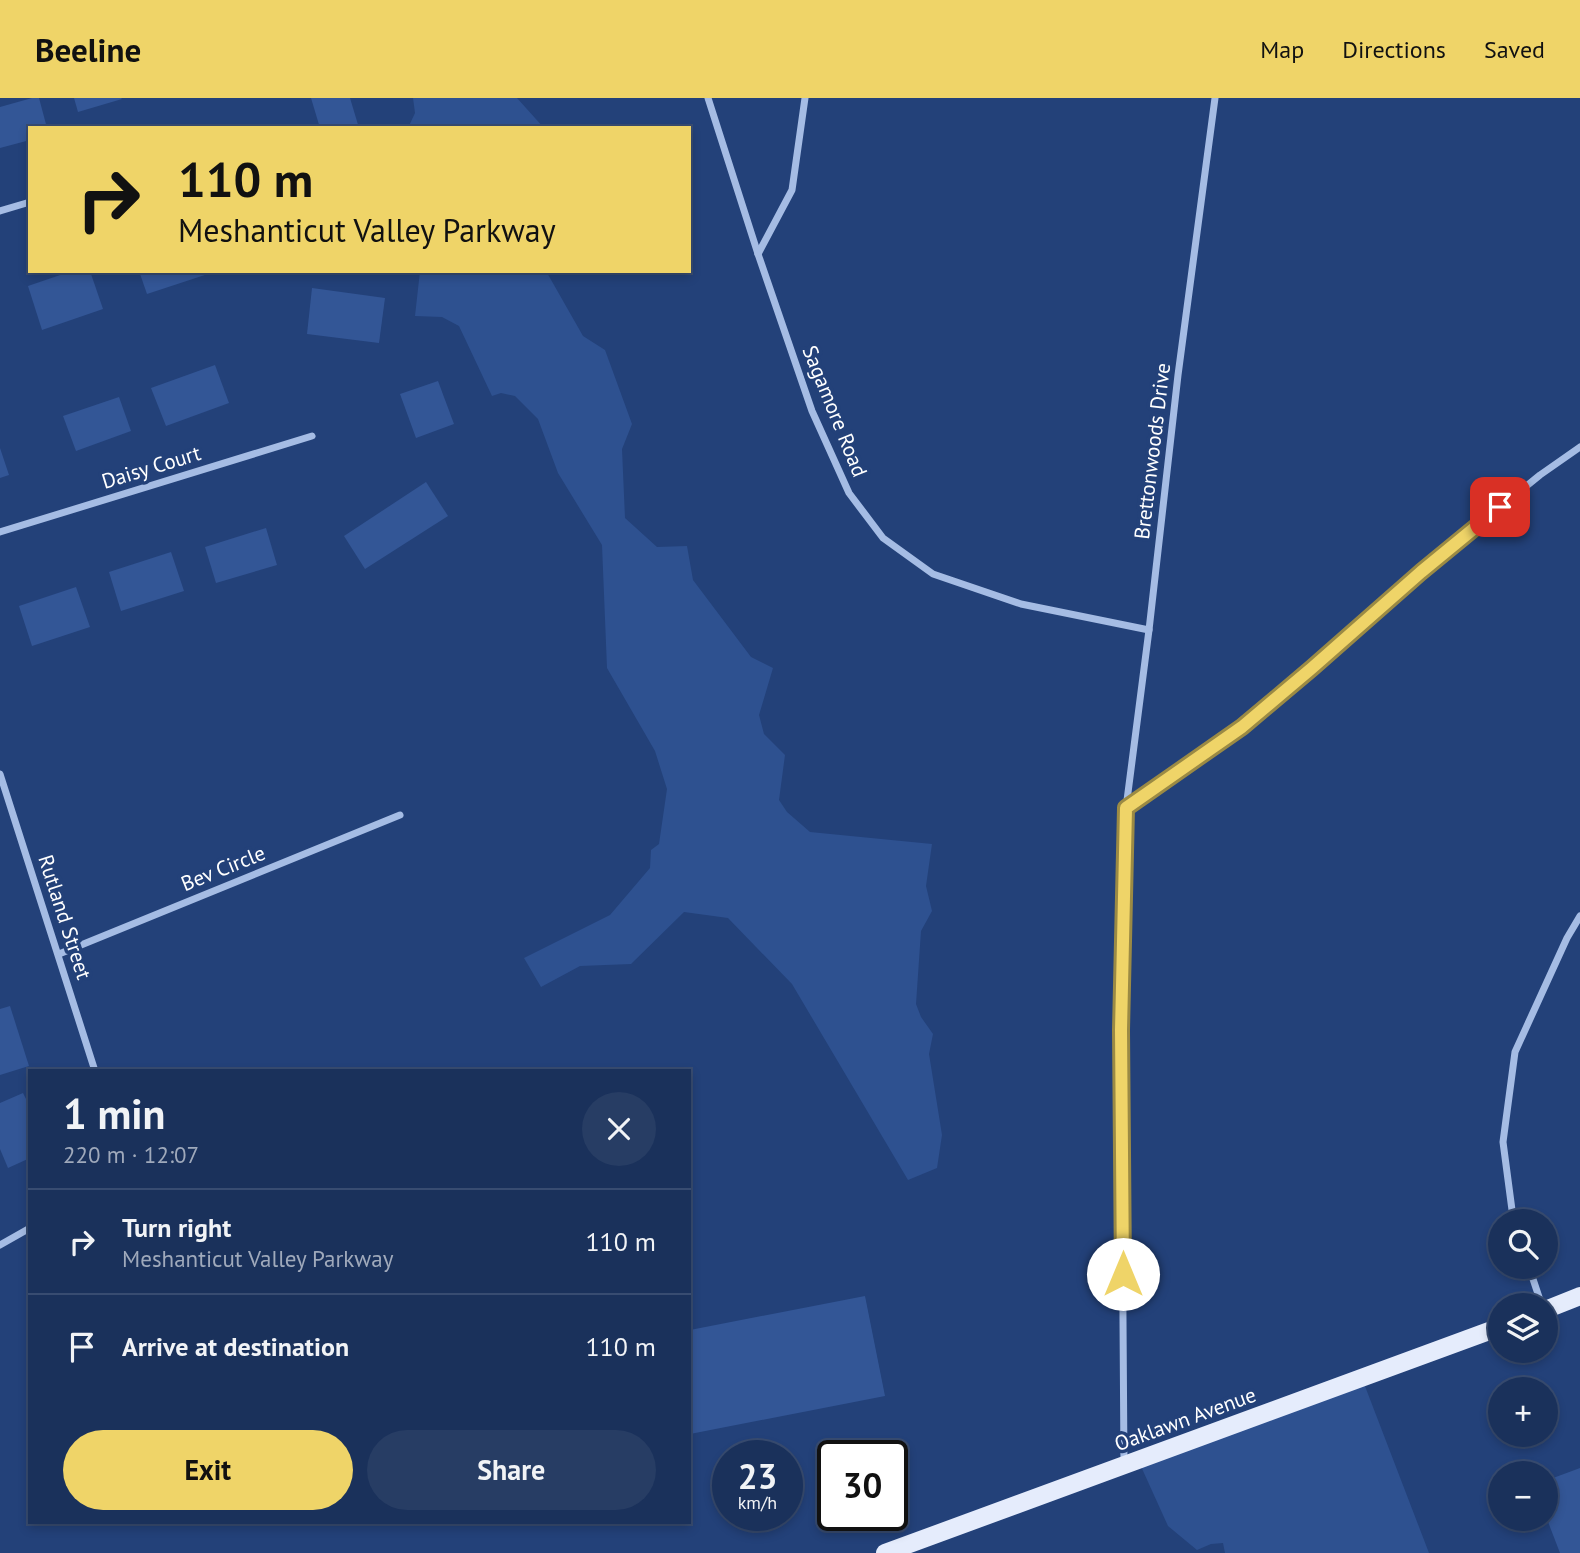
<!DOCTYPE html>
<html lang="en">
<head>
<meta charset="utf-8">
<style>
	:root { --surface:#1a315b; --page:#273d64; --text:#f1f3f6; --muted:#9fa9bb; --line:#384c71; --accent:#efd468 }
	body { margin:0; font-family:"PT Sans",sans-serif; background:var(--page); color:var(--text); height:100vh; display:flex; flex-direction:column; font-size:26px; white-space:nowrap }
	* { box-sizing:border-box; margin:0 }
	p { font-size:23px; color:var(--muted) }
	.icon { flex:none; width:38px; height:38px; fill:none; stroke:currentColor; stroke-width:2; stroke-linecap:round; stroke-linejoin:round }
	.map { position:relative; flex:1; overflow:hidden }
	.drawer { position:absolute; left:28px; top:971px; width:663px; height:455px; display:flex; flex-direction:column; background:var(--surface); border-radius:0px; box-shadow:0 4px 10px #0003,0 0 0 2px var(--line) }
	.drawer>* { flex:none }
	.guide { position:absolute; left:28px; top:28px; width:663px; height:147px; border-radius:0px; box-shadow:0 4px 10px #0003,0 0 0 2px var(--line); background:#efd468; color:#111; overflow:hidden }
	.buttons { position:absolute; left:1488px; top:1111px; display:grid; gap:14px }
	.buttons a { display:grid; place-items:center; width:70px; height:70px; border-radius:50%; background:var(--surface); box-shadow:0 4px 10px #0003,0 0 0 2px var(--line); font-size:35px }
	.speed { position:absolute; left:712px; top:1342px; display:flex; gap:14px; font-size:35px; font-weight:700; text-align:center }
	.speed>* { display:grid; place-content:center; width:91px; height:91px; border-radius:50%; background:var(--surface); box-shadow:0 4px 10px #0003,0 0 0 2px var(--line); line-height:1 }
	.speed small { font-size:18px; font-weight:400 }
	.speed .limit { border:4px solid #111; border-radius:10px; background:#fff; color:#111 }
	.pin { position:absolute; display:grid; place-items:center; width:60px; height:60px; color:#fff; margin:-30px; border-radius:14px; box-shadow:0 4px 10px #0006 }
	.me { position:absolute; width:77px; margin:-38px; rotate:0deg; stroke-linejoin:round; filter:drop-shadow(0 0 5px #0008) }
	.turn { display:flex; align-items:center; gap:24px; height:147px; padding:0 35px; font-size:32px }
	.turn .icon { width:91px; height:91px; stroke-width:2.5 }
	.turn b { display:block; font-size:49px; line-height:60px }
	.round { display:grid; place-items:center; flex:none; width:74px; height:74px; border-radius:37px; background:var(--page) }
	.headline { display:flex; align-items:center; justify-content:space-between; height:119px; padding:0 35px }
	h1 { font-size:42px; font-weight:700; line-height:52px }
	.action { display:flex; gap:14px; margin-top:auto; padding:14px 35px }
	.action a { flex:1; height:80px; border-radius:42px; background:var(--accent); color:#111; font-size:28px; font-weight:700; line-height:80px; text-align:center }
	.action a+a { background:var(--page); color:var(--text) }
	ul { padding:0; list-style:none }
	li { display:flex; align-items:center; gap:21px; height:105px; padding:0 35px; border-top:2px solid var(--line) }
	li div { flex:1 }
	li b { display:block; font-size:26px }
	li em { font-style:normal }
	header { display:flex; align-items:center; gap:42px; box-sizing:border-box; height:98px; padding:0 35px; background:var(--accent); color:#111 }
	header strong { font-size:33px }
	nav { display:flex; gap:38px; margin-inline-start:auto; font-size:24px }
	.map>svg:first-child { display:block }
	.green { fill:#2e5190 }
	.building { fill:#335696 }
	.lines { fill:none; stroke-linecap:round; stroke-linejoin:round }
	.minor { stroke:#a5bce4; stroke-width:7 }
	.primary { stroke:#e5ecfc; stroke-width:18 }
	.route-casing { stroke:#9b8a44; stroke-width:18 }
	.route { stroke:#efd468; stroke-width:12 }
	.labels { text-anchor:middle; dominant-baseline:central; stroke-width:7; stroke-linejoin:round; paint-order:stroke }
	.street-label { font-size:21px; fill:#fff; stroke:#234179 }
</style>
</head>
<body>
<header>
<strong>Beeline</strong>
<nav><a>Map</a><a>Directions</a><a>Saved</a></nav>
</header>
<div class="map">
<svg width="1580" height="1455" viewBox="0 0 1580 1455">
	<rect width="100%" height="100%" fill="#234179"/>
	<!-- green -->
	<g class="green">
		<path d="M 413,0 L 517,0 L 544,30 L 408,30 L 415,15 Z"/>
		<path d="M 420,173 L 546,173 L 583,238 L 605,252 L 632,326 L 622,351 L 625,420 L 657,449 L 687,448 L 693,482 L 751,559 L 773,570 L 759,617 L 764,636 L 785,657 L 779,702 L 787,714 L 810,734 L 932,746 L 926,788 L 932,813 L 921,833 L 916,906 L 921,919 L 933,936 L 929,956 L 942,1037 L 937,1070 L 908,1082 L 792,886 L 728,820 L 684,814 L 631,866 L 580,868 L 541,889 L 524,860 L 610,817 L 650,770 L 651,752 L 659,746 L 667,691 L 655,653 L 607,570 L 602,447 L 558,375 L 538,321 L 515,298 L 501,295 L 492,298 L 459,228 L 442,219 L 415,218 Z"/>
		<path d="M 1363,1283 L 1429,1455 L 1225,1455 L 1223,1445 L 1211,1446 L 1197,1452 L 1168,1428 L 1139,1364 Z"/>
	</g>
	<!-- building -->
	<g class="building">
		<path d="M 32,0 L 39,0 L 47,30 L 30,30 L 30,42 L 0,50 L 0,9 Z"/>
		<path d="M 74,0 L 121,0 L 122,1 L 78,14 Z"/>
		<path d="M 311,0 L 350,0 L 359,30 L 320,30 Z"/>
		<path d="M 72,173 L 90,173 L 103,211 L 42,232 L 28,188 Z"/>
		<path d="M 139,173 L 214,173 L 214,174 L 147,196 Z"/>
		<path d="M 312,190 L 385,200 L 379,245 L 307,236 Z"/>
		<path d="M 215,267 L 229,305 L 166,328 L 151,290 Z"/>
		<path d="M 438,283 L 454,326 L 416,340 L 400,296 Z"/>
		<path d="M 119,299 L 131,333 L 76,353 L 63,318 Z"/>
		<path d="M 0,350 L 9,377 L 0,380 Z"/>
		<path d="M 426,384 L 448,418 L 365,471 L 344,438 Z"/>
		<path d="M 266,430 L 277,467 L 216,485 L 205,449 Z"/>
		<path d="M 171,454 L 184,493 L 121,513 L 109,474 Z"/>
		<path d="M 76,489 L 90,529 L 32,548 L 19,508 Z"/>
		<path d="M 10,908 L 29,968 L 0,977 L 0,911 Z"/>
		<path d="M 23,995 L 30,1009 L 30,1060 L 8,1070 L 0,1051 L 0,1005 Z"/>
		<path d="M 865,1198 L 885,1298 L 690,1336 L 690,1232 Z"/>
		<path d="M 1580,1370 L 1580,1455 L 1560,1455 L 1545,1416 L 1545,1383 Z"/>
	</g>
	<g class="lines">
		<!-- minor -->
		<g class="minor">
			<path d="M 708,0 L 758,156 L 812,313 L 849,395 L 883,440 L 933,476 L 1021,506 L 1149,532"/>
			<path d="M 0,113 L 30,104"/>
			<path d="M 758,156 L 792,92 L 805,0"/>
			<path d="M 0,434 L 312,338"/>
			<path d="M 0,676 L 95,973"/>
			<path d="M 1126,710 L 1242,629 L 1312,570 L 1421,473 L 1540,377 L 1580,349"/>
			<path d="M 59,856 L 400,717"/>
			<path d="M 1516,1124 L 1512,1112 L 1503,1044 L 1515,954 L 1567,840 L 1580,818"/>
			<path d="M 0,1147 L 30,1130"/>
			<path d="M 1529,1169 L 1542,1208"/>
			<path d="M 1124,1366 L 1121,932 L 1126,710 L 1149,532 L 1178,277 L 1215,0"/>
		</g>
		<!-- primary -->
		<g class="primary">
			<path d="M 1545,1212 L 1580,1198"/>
			<path d="M 885,1455 L 1500,1229"/>
		</g>
	</g>
	<g class="lines">
		<!-- route casing -->
		<g class="route-casing">
			<path id="route" d="M 1123,1176 L 1121,932 L 1126,710 L 1242,629 L 1312,570 L 1421,474 L 1500,409"/>
		</g>
		<!-- route -->
		<use href="#route" class="route"/>
	</g>
	<g class="labels">
		<!-- street labels -->
		<g class="street-label">
			<text transform="translate(835 313) rotate(68)">Sagamore Road</text>
			<text transform="translate(1152 353) rotate(-83)">Brettonwoods Drive</text>
			<text transform="translate(151 369) rotate(-17)">Daisy Court</text>
			<text transform="translate(223 770) rotate(-22)">Bev Circle</text>
			<text transform="translate(65 819) rotate(72)">Rutland Street</text>
			<text transform="translate(1185 1321) rotate(-20)">Oaklawn Avenue</text>
		</g>
	</g>
</svg>
<div class="buttons">
<a><svg class="icon" aria-label="search" viewBox="0 0 24 24"><circle cx="10" cy="10" r="6"/><path d="M15 15l6 6"/></svg></a>
<a><svg class="icon" aria-label="layers" viewBox="0 0 24 24"><path d="M12 4l9 5-9 5-9-5zM3 14l9 5 9-5"/></svg></a>
<a>+</a>
<a>−</a>
</div>
<div class="speed"><div>23<small>km/h</small></div><div class="limit">30</div></div>
<div class="pin" style="left:1500px;top:409px;background:#d93025"><svg class="icon" aria-label="arrive" viewBox="0 0 24 24"><path d="M6 21V4h12l-3 4 3 4H6"/></svg></div>
<svg class="me" style="left:1123px;top:1176px" viewBox="-20 -20 40 40"><circle r="19" fill="#fff"/><path d="M0-13L10 11 0 6-10 11z" fill="#efd468"/></svg>
<div class="guide">
<div class="turn"><svg class="icon" aria-label="right" viewBox="0 0 24 24"><path d="M7 20v-9h11M14 6l5 5-5 5"/></svg><div><b>110 m</b>Meshanticut Valley Parkway</div></div>
</div>
<section class="drawer">
<div class="headline"><div><h1>1 min</h1><p>220 m · 12:07</p></div><a class="round"><svg class="icon" aria-label="close" viewBox="0 0 24 24"><path d="M6 6l12 12M18 6L6 18"/></svg></a></div>
<ul>
<li><svg class="icon" aria-label="right" viewBox="0 0 24 24"><path d="M7 20v-9h11M14 6l5 5-5 5"/></svg><div><b>Turn right</b><p>Meshanticut Valley Parkway</p></div><em>110 m</em></li>
<li><svg class="icon" aria-label="arrive" viewBox="0 0 24 24"><path d="M6 21V4h12l-3 4 3 4H6"/></svg><div><b>Arrive at destination</b></div><em>110 m</em></li>
</ul>
<div class="action"><a>Exit</a><a>Share</a></div>
</section>
</div>
</body>
</html>
